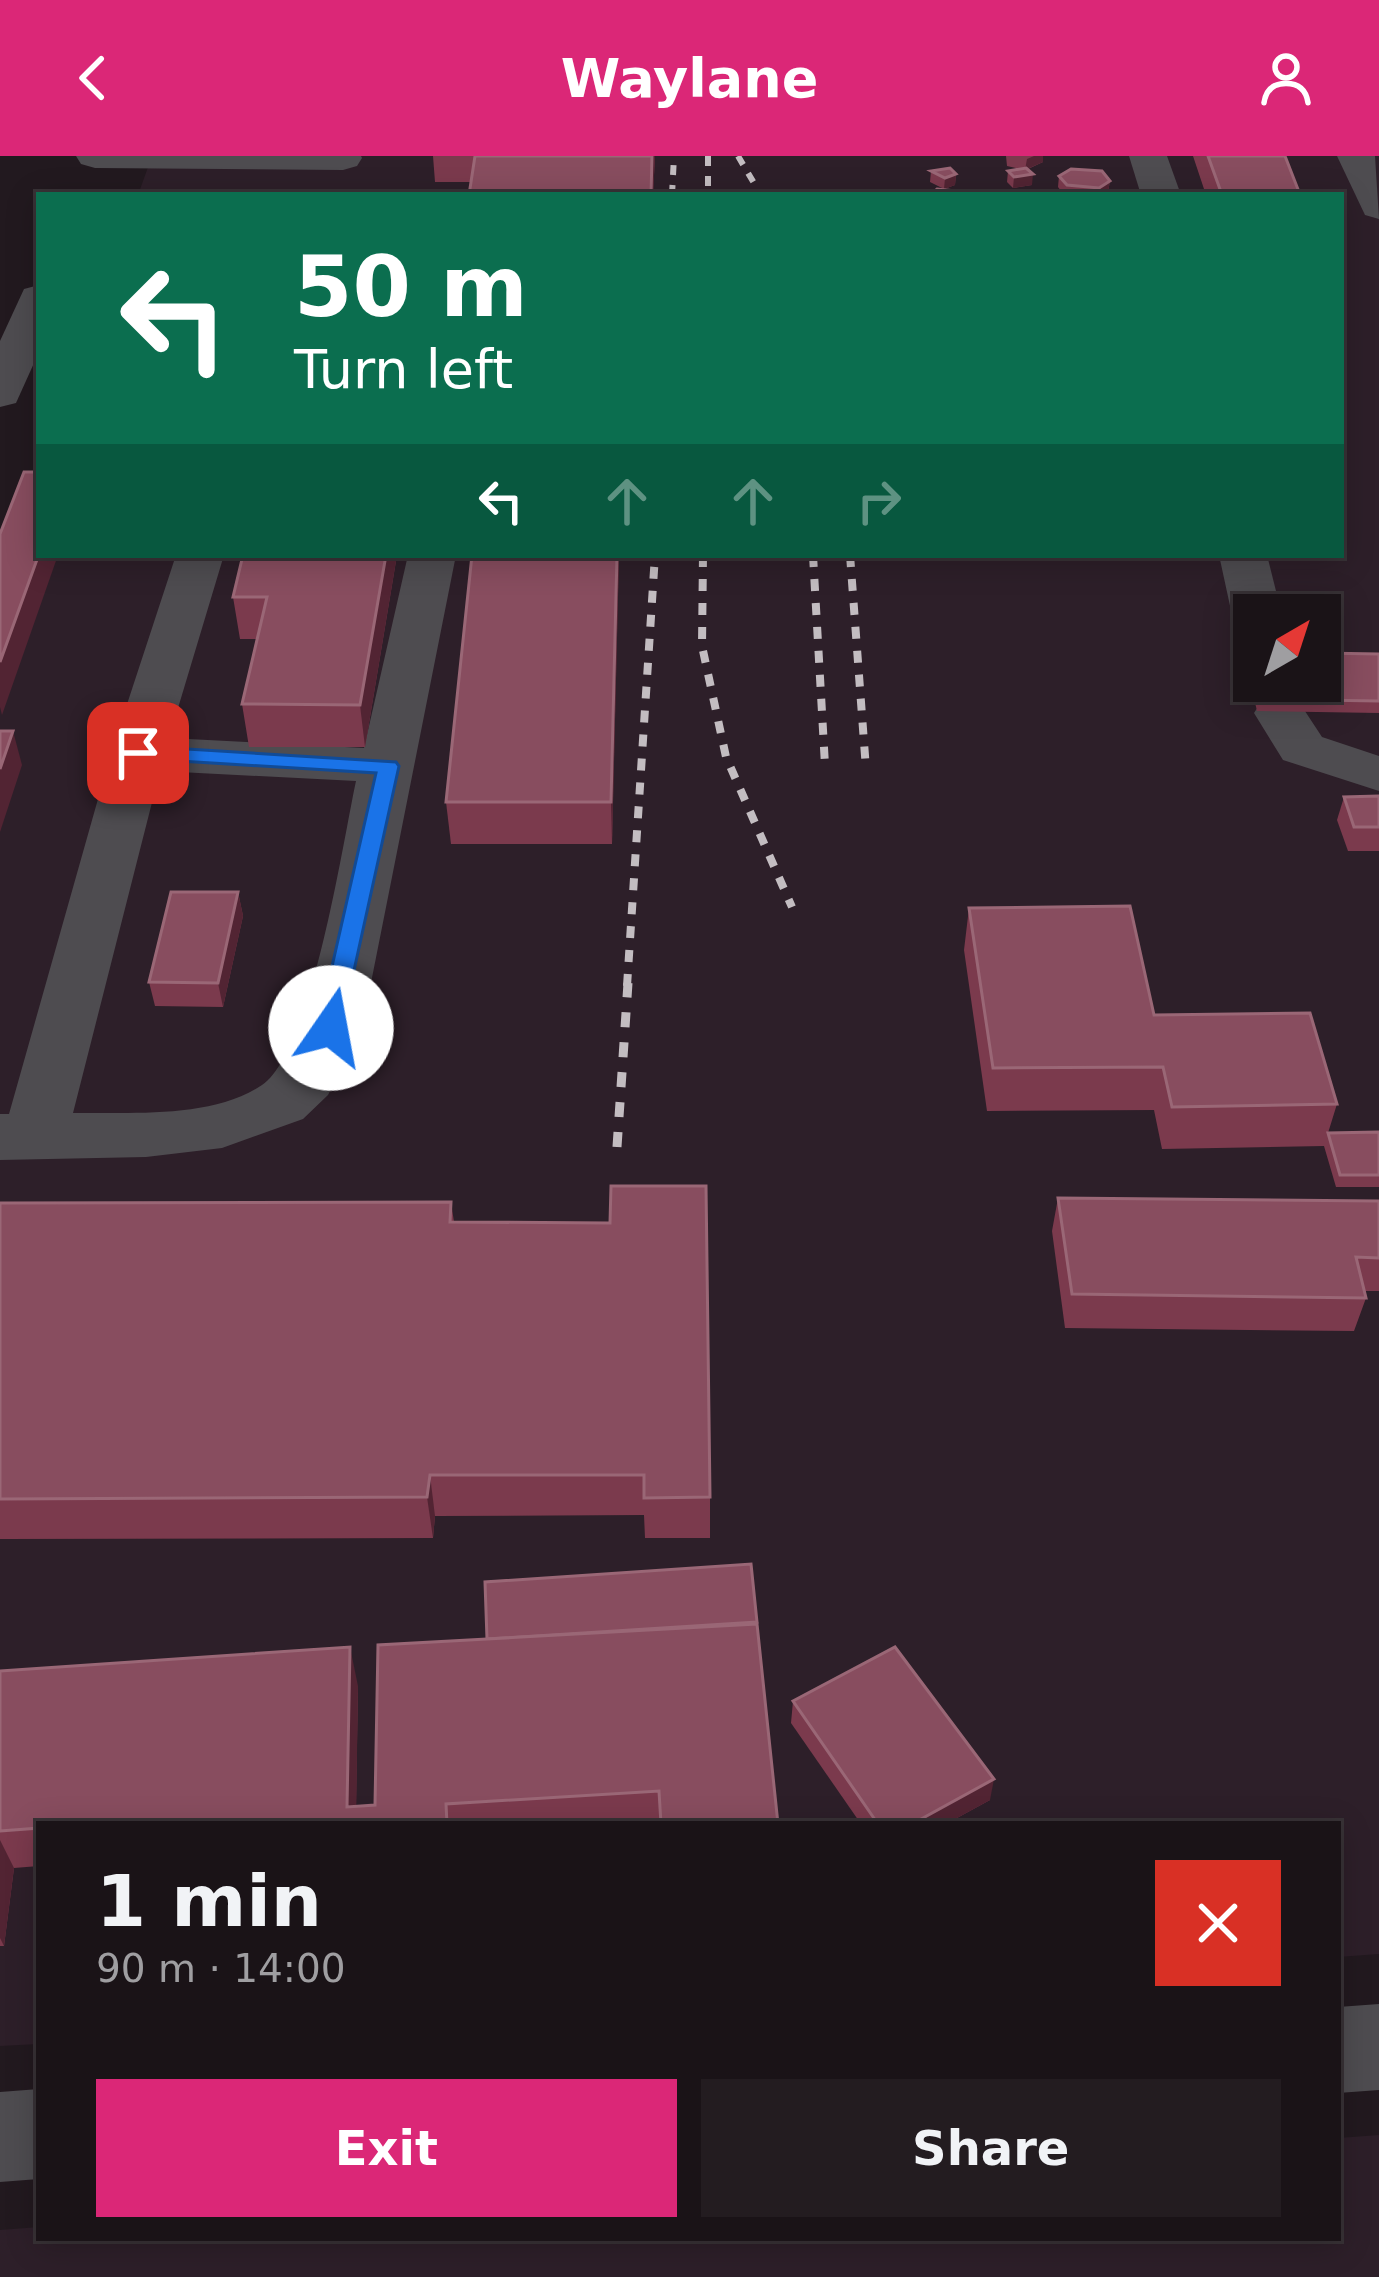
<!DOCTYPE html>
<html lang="en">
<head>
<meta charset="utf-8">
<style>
	:root { --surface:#1a1317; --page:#231c20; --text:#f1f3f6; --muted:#9f9ea1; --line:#383236; --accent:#db2777 }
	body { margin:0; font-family:"DejaVu Sans",sans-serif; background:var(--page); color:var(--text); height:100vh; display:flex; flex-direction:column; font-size:45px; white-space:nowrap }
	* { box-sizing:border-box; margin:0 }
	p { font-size:39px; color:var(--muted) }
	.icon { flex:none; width:66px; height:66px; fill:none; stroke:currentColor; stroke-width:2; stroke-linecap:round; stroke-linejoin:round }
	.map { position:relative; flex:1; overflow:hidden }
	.details { position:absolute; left:36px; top:1665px; width:1305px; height:420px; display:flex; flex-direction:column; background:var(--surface); border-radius:0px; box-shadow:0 6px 30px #0003,0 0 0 3px var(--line) }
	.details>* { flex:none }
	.guide { position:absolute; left:36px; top:36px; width:1308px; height:366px; border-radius:0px; box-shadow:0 6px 30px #0003,0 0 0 3px var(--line); background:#0b6e4f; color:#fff; overflow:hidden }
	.needle { width:78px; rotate:39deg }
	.controls { position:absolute; left:1233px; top:438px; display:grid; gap:24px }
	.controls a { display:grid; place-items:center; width:108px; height:108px; border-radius:0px; background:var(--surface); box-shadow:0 6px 30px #0003,0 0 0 3px var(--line); font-size:60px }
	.pin { position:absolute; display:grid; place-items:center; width:102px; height:102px; color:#fff; margin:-51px; border-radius:24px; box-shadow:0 6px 18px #0006 }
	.me { position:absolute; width:132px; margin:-66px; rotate:12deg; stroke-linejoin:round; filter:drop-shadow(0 0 9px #0008) }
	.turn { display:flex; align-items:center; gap:42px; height:252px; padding:0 60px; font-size:54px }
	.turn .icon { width:156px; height:156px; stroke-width:2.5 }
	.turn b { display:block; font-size:84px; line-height:102px }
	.lanes { display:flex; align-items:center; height:114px; padding:0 60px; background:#0003; justify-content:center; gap:60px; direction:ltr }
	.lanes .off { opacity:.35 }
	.round { display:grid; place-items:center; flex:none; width:126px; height:126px; border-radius:0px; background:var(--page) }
	.summary { display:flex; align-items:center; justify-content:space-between; height:204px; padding:0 60px }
	h1 { font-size:72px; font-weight:700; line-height:90px }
	.primary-button { display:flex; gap:24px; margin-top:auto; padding:24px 60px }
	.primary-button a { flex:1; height:138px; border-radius:0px; background:var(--accent); color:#fff; font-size:48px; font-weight:700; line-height:138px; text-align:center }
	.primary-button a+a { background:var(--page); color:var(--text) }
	header { display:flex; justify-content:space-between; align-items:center; height:156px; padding:0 60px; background:var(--accent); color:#fff; font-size:54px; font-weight:700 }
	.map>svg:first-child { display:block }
	.built { fill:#2d1f29; fill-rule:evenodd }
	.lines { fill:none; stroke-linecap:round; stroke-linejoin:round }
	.minor { fill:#4e4c50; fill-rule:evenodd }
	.rail-far2 { stroke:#c3bdc1; stroke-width:6; stroke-dasharray:10 10; stroke-linecap:butt }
	.rail-far1 { stroke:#c3bdc1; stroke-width:8; stroke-dasharray:12 12; stroke-linecap:butt }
	.rail { stroke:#c3bdc1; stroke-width:9; stroke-dasharray:15 15; stroke-linecap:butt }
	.wall { fill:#7b3a4d }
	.shaded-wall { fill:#522433 }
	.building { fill:#884d5f; stroke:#9a6776; stroke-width:3 }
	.route { fill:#1a73e8; stroke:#114b97; stroke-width:3 }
</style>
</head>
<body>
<header><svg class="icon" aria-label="back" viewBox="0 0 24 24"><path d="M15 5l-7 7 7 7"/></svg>Waylane<svg class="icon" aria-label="person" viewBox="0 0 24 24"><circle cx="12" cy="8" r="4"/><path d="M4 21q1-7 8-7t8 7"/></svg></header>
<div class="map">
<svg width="1379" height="2121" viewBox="0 0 1379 2121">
	<rect width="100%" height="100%" fill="#22191f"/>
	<!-- built -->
	<g class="built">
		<path d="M 152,0 L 1379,0 L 1379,1798 L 1338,1801 L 1338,1668 L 39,1668 L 39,1888 L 0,1890 L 0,404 L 39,301 L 39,399 L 1341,399 L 1341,39 L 138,39 ZM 1254,459 L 1320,459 L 1320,525 L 1254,525 Z"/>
		<path d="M 1379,1979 L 1379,2121 L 0,2121 L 0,2074 L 39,2071 L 39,2082 L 1338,2082 L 1338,1982 Z"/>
	</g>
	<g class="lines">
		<!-- minor -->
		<g class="minor">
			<path d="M 76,0 L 361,0 L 362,2 L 357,10 L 343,14 L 95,12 L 81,8 Z"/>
			<path d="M 1129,0 L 1167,0 L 1181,39 L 1141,39 Z"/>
			<path d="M 1337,0 L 1375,0 L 1379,63 L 1365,59 Z"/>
			<path d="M 39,129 L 39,196 L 16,247 L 0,251 L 0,185 L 24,133 Z"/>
			<path d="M 176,399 L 224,399 L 169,582 L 364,592 L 408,399 L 456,399 L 362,872 L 328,939 L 303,963 L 222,992 L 146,1001 L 0,1004 L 0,958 L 9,958 L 111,597 ZM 160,615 L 356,625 C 342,690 312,895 262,929 C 211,963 132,956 73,957 Z"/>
			<path d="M 1219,399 L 1267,399 L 1282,459 L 1254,459 L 1254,473 L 1239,470 L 1232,459 Z"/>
			<path d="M 1280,541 L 1299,546 L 1322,581 L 1379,600 L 1379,635 L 1283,604 L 1254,557 L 1261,546 Z"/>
			<path d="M 1379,1848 L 1379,1934 L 1338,1937 L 1338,1851 Z"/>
			<path d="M 39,1933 L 39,2023 L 0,2026 L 0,1936 Z"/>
		</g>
		<!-- rail-far2 -->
		<g class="rail-far2">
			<path d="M 708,0 L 708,39"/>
			<path d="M 738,0 L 761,39"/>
			<path d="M 672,39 L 674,0"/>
		</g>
		<!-- rail-far1 -->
		<g class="rail-far1">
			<path d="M 703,399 L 702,490 L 726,601 L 792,751"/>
			<path d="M 813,399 L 825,609"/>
			<path d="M 850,399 L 866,613"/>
			<path d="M 627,830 L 655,399"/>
		</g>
		<!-- rail -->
		<path class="rail" d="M 617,991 L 628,827"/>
	</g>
	<!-- wall -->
	<g class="wall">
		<path d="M 433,0 L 655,0 L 653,39 L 469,39 L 471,26 L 435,26 Z"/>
		<path d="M 1006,0 L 1043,0 L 1043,6 L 1028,13 L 1032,29 L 1013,32 L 1007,26 L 1008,15 L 1020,13 L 1007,10 Z"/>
		<path d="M 1193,0 L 1285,0 L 1299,36 L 1299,39 L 1206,39 Z"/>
		<path d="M 931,15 L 956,18 L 955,29 L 944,33 L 930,26 Z"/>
		<path d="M 1059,20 L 1110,25 L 1108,36 L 1103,39 L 1064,39 L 1058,31 Z"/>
		<path d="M 243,399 L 397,399 L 365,591 L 249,591 L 242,548 L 257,483 L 240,483 L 233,441 Z"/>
		<path d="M 619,399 L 612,688 L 451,688 L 446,646 Z"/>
		<path d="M 1249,496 L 1254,496 L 1254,525 L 1320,525 L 1379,498 L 1379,557 L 1257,555 L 1246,508 Z"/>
		<path d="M 1379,640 L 1379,695 L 1348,695 L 1337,664 L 1344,641 Z"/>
		<path d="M 238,736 L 243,760 L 223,851 L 155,850 L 149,826 Z"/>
		<path d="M 969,752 L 1154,859 L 1337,948 L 1328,977 L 1379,976 L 1379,1031 L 1336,1031 L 1324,990 L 1162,993 L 1154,954 L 987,955 L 964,794 Z"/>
		<path d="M 1058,1042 L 1379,1045 L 1379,1135 L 1364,1135 L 1366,1142 L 1354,1175 L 1065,1172 L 1052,1075 Z"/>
		<path d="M 451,1046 L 454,1066 L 710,1341 L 710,1382 L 645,1382 L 644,1359 L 435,1360 L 433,1382 L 0,1383 L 0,1047 Z"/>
		<path d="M 378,1489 L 778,1668 L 39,1668 L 39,1710 L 14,1712 L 4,1790 L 0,1790 L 0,1515 L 358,1530 L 356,1650 L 375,1649 Z"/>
		<path d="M 793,1545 L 990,1644 L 946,1668 L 861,1668 L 791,1567 Z"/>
	</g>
	<!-- shaded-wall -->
	<g class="shaded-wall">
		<path d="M 652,0 L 655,0 L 653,39 L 651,39 Z"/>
		<path d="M 1034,0 L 1043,0 L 1043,6 L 1025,14 L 1027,3 Z"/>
		<path d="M 956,18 L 955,29 L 944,33 L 945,22 Z"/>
		<path d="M 1033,18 L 1032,29 L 1013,32 L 1014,21 Z"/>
		<path d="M 1110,25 L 1108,36 L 1103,39 L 1098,39 L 1099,32 Z"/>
		<path d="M 39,399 L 58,399 L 2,559 L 0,551 L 0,506 Z"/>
		<path d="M 386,399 L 397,399 L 365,591 L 360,549 Z"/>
		<path d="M 617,399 L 619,399 L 612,688 L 611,646 Z"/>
		<path d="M 13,575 L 22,609 L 0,676 L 0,613 Z"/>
		<path d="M 238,736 L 243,760 L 223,851 L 218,827 Z"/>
		<path d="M 430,1319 L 435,1360 L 433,1382 L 427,1341 Z"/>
		<path d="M 350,1491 L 358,1530 L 356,1668 L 347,1651 Z"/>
		<path d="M 994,1623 L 990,1644 L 946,1668 L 912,1668 Z"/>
		<path d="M 0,1684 L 14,1712 L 4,1790 L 0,1782 Z"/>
	</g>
	<!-- building -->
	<g class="building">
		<path d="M 475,0 L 652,0 L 651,39 L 469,39 Z"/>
		<path d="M 1208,0 L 1285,0 L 1299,36 L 1221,36 Z"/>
		<path d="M 950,12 L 956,18 L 945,22 L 931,15 Z"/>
		<path d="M 1026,12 L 1033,18 L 1014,21 L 1008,15 Z"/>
		<path d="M 1071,13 L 1102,15 L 1110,25 L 1099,32 L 1067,29 L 1059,20 Z"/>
		<path d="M 937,33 L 964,36 L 966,39 L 931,39 Z"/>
		<path d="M 24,316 L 39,316 L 39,398 L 0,506 L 0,378 Z"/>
		<path d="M 243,399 L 386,399 L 360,549 L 242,548 L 267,441 L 233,441 Z"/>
		<path d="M 472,399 L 617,399 L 611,646 L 446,646 Z"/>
		<path d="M 1249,496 L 1254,496 L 1254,517 Z"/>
		<path d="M 1320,497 L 1379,498 L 1379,545 L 1260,543 L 1256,525 L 1320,525 Z"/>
		<path d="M 0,575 L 13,575 L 0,613 Z"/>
		<path d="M 1379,640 L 1379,671 L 1354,671 L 1344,641 Z"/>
		<path d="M 171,736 L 238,736 L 218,827 L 149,826 Z"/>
		<path d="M 1130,750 L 1154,859 L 1310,857 L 1337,948 L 1172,951 L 1163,911 L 993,912 L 969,752 Z"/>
		<path d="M 1379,976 L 1379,1019 L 1340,1019 L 1328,977 Z"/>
		<path d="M 611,1030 L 706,1030 L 710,1341 L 644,1342 L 644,1319 L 430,1319 L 427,1341 L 0,1343 L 0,1047 L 451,1046 L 450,1066 L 610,1067 Z"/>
		<path d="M 1058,1042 L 1379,1045 L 1379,1102 L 1356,1101 L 1366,1142 L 1072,1138 Z"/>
		<path d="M 751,1408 L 757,1466 L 487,1483 L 485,1426 Z"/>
		<path d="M 757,1468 L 778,1668 L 661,1668 L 659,1635 L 446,1648 L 447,1668 L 39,1668 L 39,1672 L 0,1675 L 0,1515 L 350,1491 L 347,1651 L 375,1649 L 378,1489 Z"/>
		<path d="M 895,1491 L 994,1623 L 912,1668 L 878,1668 L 793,1545 Z"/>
	</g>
	<!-- route -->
	<path class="route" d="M 138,590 L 396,606 L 399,610 L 340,878 L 331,880 L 318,872 L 376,617 L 130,602 L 130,592 Z"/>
</svg>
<div class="controls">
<a><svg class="needle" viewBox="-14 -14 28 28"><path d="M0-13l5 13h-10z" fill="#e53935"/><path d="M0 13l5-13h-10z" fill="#9f9ea1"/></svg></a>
</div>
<div class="pin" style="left:138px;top:597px;background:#d93025"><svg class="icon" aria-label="arrive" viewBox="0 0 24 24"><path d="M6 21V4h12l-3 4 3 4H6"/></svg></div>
<svg class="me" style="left:331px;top:872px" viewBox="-20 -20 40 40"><circle r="19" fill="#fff"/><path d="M0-13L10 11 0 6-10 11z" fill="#1a73e8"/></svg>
<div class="guide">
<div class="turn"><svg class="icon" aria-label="left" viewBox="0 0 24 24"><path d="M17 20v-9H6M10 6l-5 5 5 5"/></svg><div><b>50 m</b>Turn left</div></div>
<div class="lanes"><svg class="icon" aria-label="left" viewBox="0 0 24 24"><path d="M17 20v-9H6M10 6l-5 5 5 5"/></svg><svg class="icon off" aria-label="ahead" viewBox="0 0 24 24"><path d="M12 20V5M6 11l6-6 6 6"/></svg><svg class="icon off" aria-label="ahead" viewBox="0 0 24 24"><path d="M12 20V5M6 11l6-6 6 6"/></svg><svg class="icon off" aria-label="right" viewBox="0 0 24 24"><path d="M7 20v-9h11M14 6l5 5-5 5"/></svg></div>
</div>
<section class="details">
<div class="summary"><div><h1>1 min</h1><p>90 m · 14:00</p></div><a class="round" style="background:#d93025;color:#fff"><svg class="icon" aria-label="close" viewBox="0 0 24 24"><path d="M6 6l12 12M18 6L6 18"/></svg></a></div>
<div class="primary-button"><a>Exit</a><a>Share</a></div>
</section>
</div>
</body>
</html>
